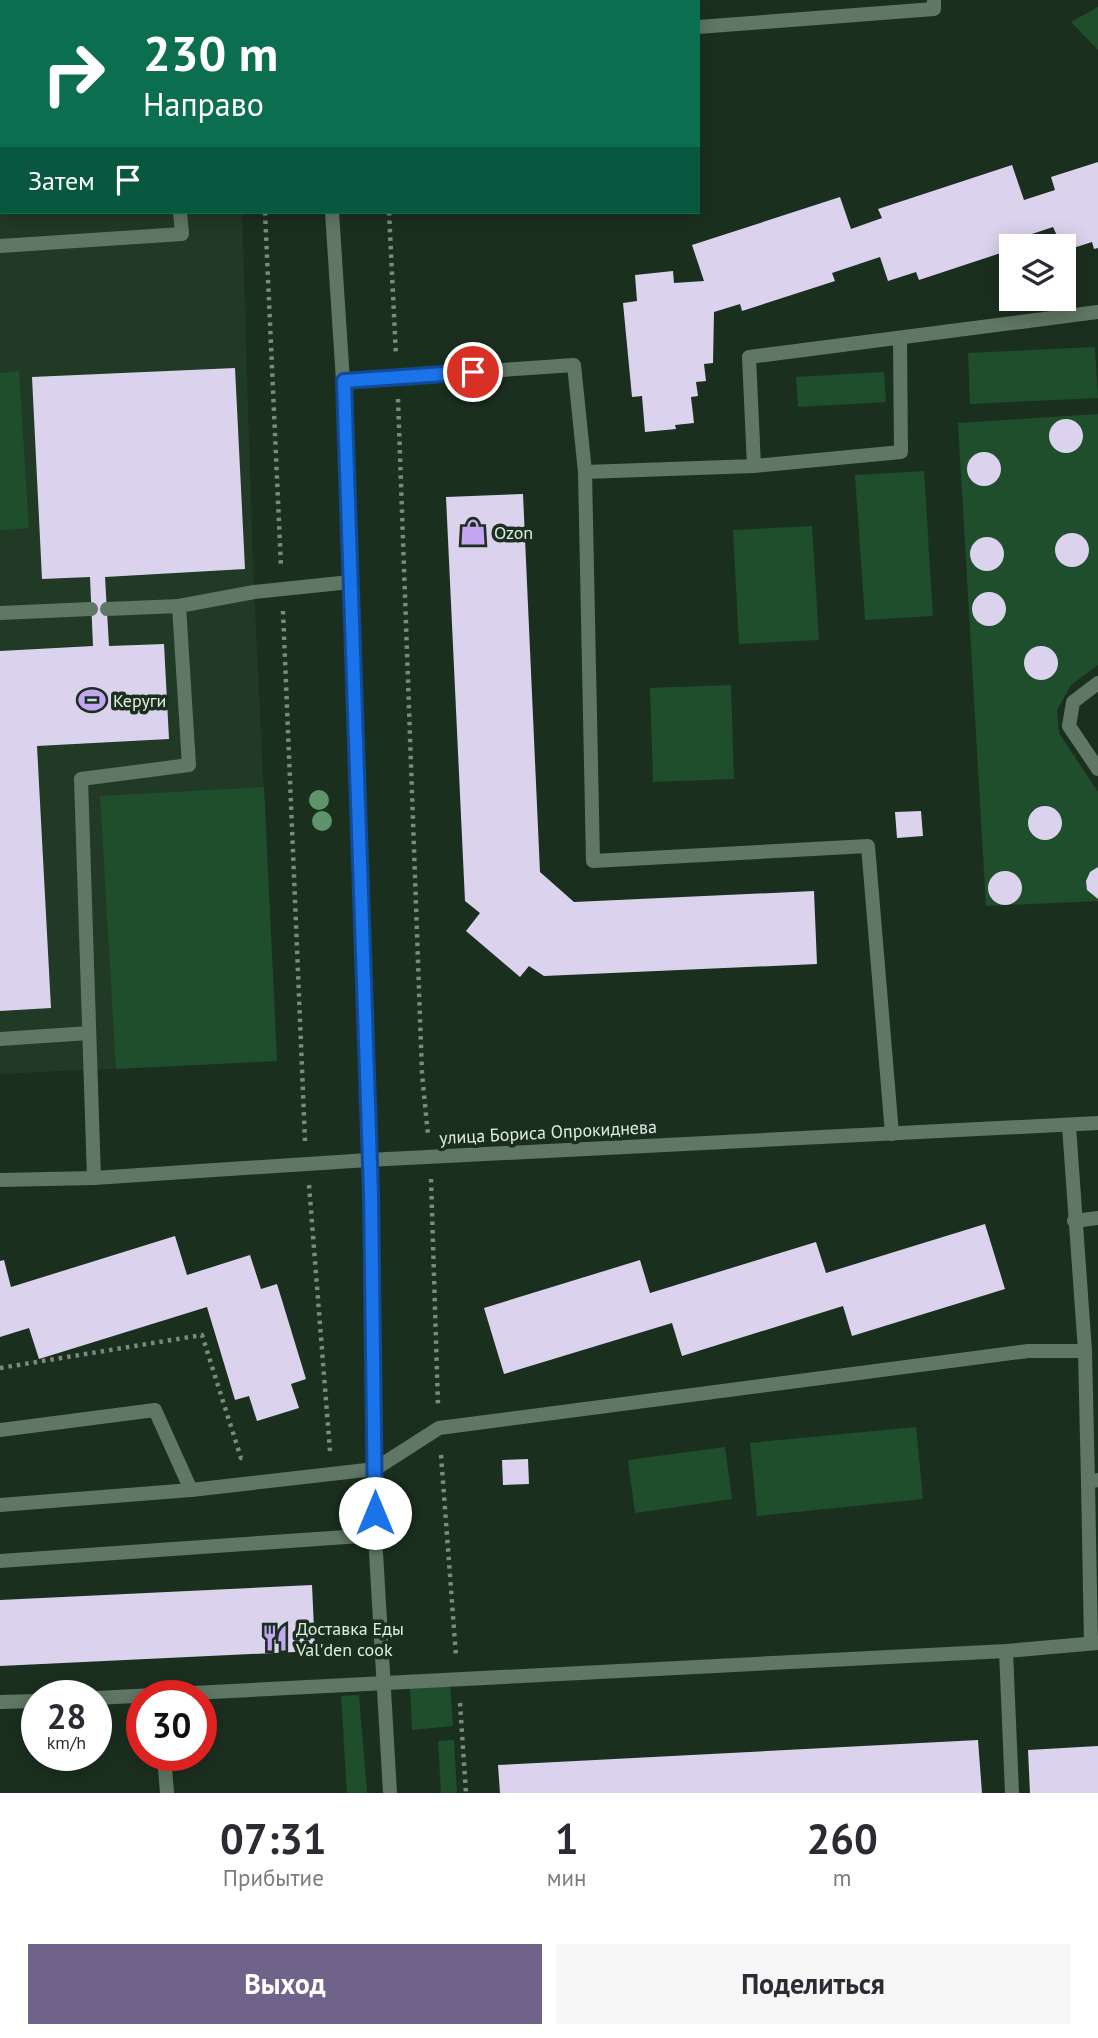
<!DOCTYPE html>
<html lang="ru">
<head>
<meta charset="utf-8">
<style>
	:root { --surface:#fff; --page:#f7f7f7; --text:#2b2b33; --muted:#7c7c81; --accent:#6f6389 }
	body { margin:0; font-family:"PT Sans",sans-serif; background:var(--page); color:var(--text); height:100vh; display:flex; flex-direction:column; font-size:26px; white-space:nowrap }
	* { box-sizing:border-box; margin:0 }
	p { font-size:23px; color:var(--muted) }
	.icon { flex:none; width:38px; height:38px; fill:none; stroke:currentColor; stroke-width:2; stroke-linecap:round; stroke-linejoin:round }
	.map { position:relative; height:1793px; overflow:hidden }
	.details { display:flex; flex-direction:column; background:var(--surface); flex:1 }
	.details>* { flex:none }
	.hud { position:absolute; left:0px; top:0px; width:700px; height:214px; box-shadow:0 4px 18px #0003; background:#0b6e4f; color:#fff; overflow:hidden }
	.buttons { position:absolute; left:999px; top:234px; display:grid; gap:14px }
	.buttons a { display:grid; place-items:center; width:77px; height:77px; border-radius:0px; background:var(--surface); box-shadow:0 4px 18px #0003; font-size:35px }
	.speed { position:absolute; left:21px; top:1680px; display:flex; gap:14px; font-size:35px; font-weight:700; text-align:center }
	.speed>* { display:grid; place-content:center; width:91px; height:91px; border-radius:50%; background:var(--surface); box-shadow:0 4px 18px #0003; line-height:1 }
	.speed small { font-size:18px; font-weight:400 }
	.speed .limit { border:10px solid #d22; background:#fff; color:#111 }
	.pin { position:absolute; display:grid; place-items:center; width:60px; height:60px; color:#fff; margin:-30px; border:4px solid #fff; border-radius:50%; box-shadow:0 2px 7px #0007 }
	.me { position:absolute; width:77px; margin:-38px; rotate:0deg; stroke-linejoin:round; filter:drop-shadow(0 0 5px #0008) }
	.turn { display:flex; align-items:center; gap:24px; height:147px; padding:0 28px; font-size:32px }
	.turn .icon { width:91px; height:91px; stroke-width:2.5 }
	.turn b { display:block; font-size:49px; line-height:60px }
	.then { display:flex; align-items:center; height:66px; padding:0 28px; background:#0003; gap:14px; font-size:26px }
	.eta { display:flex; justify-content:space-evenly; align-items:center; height:119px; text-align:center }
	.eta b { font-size:42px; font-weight:700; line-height:49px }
	.cta { display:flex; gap:14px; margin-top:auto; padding:14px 28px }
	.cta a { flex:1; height:80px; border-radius:0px; background:var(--accent); color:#fff; font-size:28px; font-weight:700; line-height:80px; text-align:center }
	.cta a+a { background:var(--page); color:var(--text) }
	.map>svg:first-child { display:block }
	.built { fill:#203a26 }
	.green { fill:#1f4e2c }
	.building { fill:#dbd2ed }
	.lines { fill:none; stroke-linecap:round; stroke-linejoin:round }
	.path { stroke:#7a8a7d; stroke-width:4.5; stroke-dasharray:3.5 5; stroke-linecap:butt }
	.lane { stroke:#5f7764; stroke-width:14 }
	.street { stroke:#5f7764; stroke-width:14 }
	.tree { fill:#5d9469 }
	.route-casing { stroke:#114b97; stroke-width:18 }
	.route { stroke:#1a73e8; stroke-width:12 }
	.labels { text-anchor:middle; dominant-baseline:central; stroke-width:7; stroke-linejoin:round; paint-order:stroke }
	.poi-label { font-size:18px; fill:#e1ede3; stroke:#1b2f1f; text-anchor:start }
	.street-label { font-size:18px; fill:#e1ede3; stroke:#1b2f1f }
</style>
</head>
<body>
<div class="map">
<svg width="1098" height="1793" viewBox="0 0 1098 1793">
	<rect width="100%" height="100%" fill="#1b2f1f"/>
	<!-- built -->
	<path class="built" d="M 0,0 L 234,0 L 2,2 L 2,212 L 242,212 L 253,569 L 277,1061 L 0,1074 Z"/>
	<!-- green -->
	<g class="green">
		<path d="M 1098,7 L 1098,50 L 1071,22 Z"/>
		<path d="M 1095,347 L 1098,398 L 970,404 L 968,353 Z"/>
		<path d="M 19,371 L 29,528 L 0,530 L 0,373 Z"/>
		<path d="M 884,372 L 886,402 L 798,407 L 796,377 Z"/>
		<path d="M 1098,414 L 1098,665 L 1071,685 L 1057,710 L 1059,733 L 1098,792 L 1098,901 L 986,906 L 958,423 Z"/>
		<path d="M 924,471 L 933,616 L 865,620 L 855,475 Z"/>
		<path d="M 812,526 L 819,640 L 739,644 L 733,530 Z"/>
		<path d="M 731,685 L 734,779 L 653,782 L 650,688 Z"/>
		<path d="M 264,787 L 277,1061 L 116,1069 L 100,796 Z"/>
		<path d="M 916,1427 L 923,1499 L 757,1516 L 750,1443 Z"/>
		<path d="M 725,1447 L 732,1499 L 635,1513 L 628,1460 Z"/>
		<path d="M 450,1684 L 453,1726 L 412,1730 L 410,1687 Z"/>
		<path d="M 359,1695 L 367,1793 L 347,1793 L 341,1696 Z"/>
		<path d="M 454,1740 L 457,1793 L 441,1793 L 438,1741 Z"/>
	</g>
	<!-- building -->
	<g class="building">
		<path d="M 1098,162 L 1098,248 L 1094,249 L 1092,242 L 1064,251 L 1053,227 L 1017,239 L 1019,247 L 919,280 L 916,272 L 888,281 L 880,257 L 832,273 L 835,281 L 742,311 L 740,304 L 714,312 L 713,363 L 704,364 L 706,381 L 696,382 L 698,396 L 691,397 L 694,423 L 675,425 L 676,429 L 645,432 L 642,396 L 632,397 L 623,303 L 637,301 L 635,275 L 673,271 L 674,283 L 704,281 L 692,245 L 840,197 L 851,229 L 882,218 L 878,209 L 1012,165 L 1024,200 L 1055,190 L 1051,177 Z"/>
		<path d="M 235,368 L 245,569 L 105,577 L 109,646 L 164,644 L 169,739 L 37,746 L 51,1008 L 0,1011 L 0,651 L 93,646 L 90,577 L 42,579 L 32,377 Z"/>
		<circle cx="1066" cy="436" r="17"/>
		<circle cx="984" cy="469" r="17"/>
		<path d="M 523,494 L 540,872 L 574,902 L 814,891 L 817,964 L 544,976 L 529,966 L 520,977 L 466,931 L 480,913 L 465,901 L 446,497 Z"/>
		<circle cx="1072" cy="550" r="17"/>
		<circle cx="987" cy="554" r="17"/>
		<circle cx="989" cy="609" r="17"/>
		<circle cx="1041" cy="663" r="17"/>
		<circle cx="1045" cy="823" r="17"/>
		<path d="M 921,811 L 923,836 L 897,838 L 895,812 Z"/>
		<path d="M 1098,867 L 1098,899 L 1087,890 L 1086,881 L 1090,872 Z"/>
		<circle cx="1005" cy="888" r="17"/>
		<path d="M 985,1224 L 1005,1289 L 852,1336 L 843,1306 L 682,1356 L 672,1323 L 504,1374 L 484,1308 L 640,1260 L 650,1293 L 816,1242 L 826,1273 Z"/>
		<path d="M 175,1236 L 187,1275 L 250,1255 L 261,1289 L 277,1284 L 306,1379 L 291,1384 L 299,1408 L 257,1421 L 249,1396 L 235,1400 L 207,1307 L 39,1359 L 29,1328 L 0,1337 L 0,1261 L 4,1260 L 11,1287 Z"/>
		<path d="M 528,1459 L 529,1484 L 503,1485 L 502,1460 Z"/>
		<path d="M 312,1585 L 315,1651 L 0,1666 L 0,1600 Z"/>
		<path d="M 978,1740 L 982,1793 L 500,1793 L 498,1765 Z"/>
		<path d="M 1098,1746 L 1098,1793 L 1030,1793 L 1028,1750 Z"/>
	</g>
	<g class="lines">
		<!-- path -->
		<g class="path">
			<path d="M 254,0 L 254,2"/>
			<path d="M 379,0 L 379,2"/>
			<path d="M 265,212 L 281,567"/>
			<path d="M 389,212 L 396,356"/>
			<path d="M 398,399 L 422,1074 L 428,1135"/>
			<path d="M 283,611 L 305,1141"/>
			<path d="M 431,1179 L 438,1405"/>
			<path d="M 309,1185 L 330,1451"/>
			<path d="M 0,1368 L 202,1335 L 241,1458 L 245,1458"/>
			<path d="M 441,1455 L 456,1656"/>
			<path d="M 460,1703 L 466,1793"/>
		</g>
		<!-- lane -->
		<g class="lane">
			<path d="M 30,0 L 30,2"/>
			<path d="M 698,27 L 934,9 L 934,0"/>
			<path d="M 0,246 L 182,234 L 180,212"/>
			<path d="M 343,381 L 574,365 L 585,472 L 754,466 L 749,357 L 1098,312"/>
			<path d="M 754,466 L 901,452 L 900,338"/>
			<path d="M 585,472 L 593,861 L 868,846 L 892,1134"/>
			<path d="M 179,606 L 254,592 L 350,582"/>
			<path d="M 0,613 L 91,609"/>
			<path d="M 1098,683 L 1073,702 L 1069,726 L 1098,769"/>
			<path d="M 0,1039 L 89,1033"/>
			<path d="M 1069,1126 L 1085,1351 L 1088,1482"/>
			<path d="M 94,1178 L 81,779 L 189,765 L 179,606 L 107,609"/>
			<path d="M 1074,1221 L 1098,1218"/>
			<path d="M 0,1430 L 155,1410 L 191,1490"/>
			<path d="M 0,1505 L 191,1490 L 375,1469 L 439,1428 L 1028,1351 L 1085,1351"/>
			<path d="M 0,1561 L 375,1535"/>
			<path d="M 1091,1643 L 1088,1482 L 1098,1480"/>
			<path d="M 1006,1651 L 1012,1793"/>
			<path d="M 96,1698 L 1006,1651 L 1098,1643"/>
			<path d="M 0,1702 L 37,1701"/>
			<path d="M 164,1755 L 167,1793"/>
		</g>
		<!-- street -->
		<g class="street">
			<path d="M 321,0 L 321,2"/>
			<path d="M 332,212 L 343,381 L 371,1194 L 375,1535 L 390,1793"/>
			<path d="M 0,1180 L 94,1178 L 368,1160 L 1098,1123"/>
		</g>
	</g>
	<!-- trees -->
	<g class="tree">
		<circle cx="319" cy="800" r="10"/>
		<circle cx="322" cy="821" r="10"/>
	</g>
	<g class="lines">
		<!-- route casing -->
		<g class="route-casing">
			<path id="route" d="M 375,1513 L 371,1194 L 344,381 L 473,372"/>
		</g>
		<!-- route -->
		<use href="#route" class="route"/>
	</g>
	<!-- icons -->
	<defs>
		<g id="shop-bare" transform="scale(2.1)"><path d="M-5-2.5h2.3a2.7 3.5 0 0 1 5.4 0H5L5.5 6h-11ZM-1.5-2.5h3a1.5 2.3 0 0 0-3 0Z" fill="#c3a7f2" stroke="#1b2f1f" stroke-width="2.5" paint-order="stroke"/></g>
		<g id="stadium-bare" transform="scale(2.1)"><path d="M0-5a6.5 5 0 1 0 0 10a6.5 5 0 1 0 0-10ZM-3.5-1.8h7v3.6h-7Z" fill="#c3a7f2" stroke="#1b2f1f" stroke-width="2.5" paint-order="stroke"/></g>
		<g id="restaurant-bare" transform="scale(2.1)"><path d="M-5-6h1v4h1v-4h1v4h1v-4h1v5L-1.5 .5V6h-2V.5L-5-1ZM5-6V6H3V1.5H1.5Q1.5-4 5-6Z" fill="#c3a7f2" stroke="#1b2f1f" stroke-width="2.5" paint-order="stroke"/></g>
	</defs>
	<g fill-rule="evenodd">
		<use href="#shop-bare" x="473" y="532"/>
		<use href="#stadium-bare" x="92" y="700"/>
		<use href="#restaurant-bare" x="275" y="1638"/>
	</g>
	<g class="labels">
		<!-- poi labels -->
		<g class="poi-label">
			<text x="494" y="532">Ozon</text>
			<text x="113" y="700">Керуги</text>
			<text x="296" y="1628">Доставка Еды<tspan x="296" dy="21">Val'den cook</tspan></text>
		</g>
		<!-- street labels -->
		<g class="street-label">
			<text transform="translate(548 1132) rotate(-3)">улица Бориса Опрокиднева</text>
		</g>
	</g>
</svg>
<div class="buttons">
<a><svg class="icon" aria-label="layers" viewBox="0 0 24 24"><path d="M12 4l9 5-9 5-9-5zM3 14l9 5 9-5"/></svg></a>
</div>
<div class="speed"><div>28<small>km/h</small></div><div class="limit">30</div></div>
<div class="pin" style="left:473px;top:372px;background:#d93025"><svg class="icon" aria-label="arrive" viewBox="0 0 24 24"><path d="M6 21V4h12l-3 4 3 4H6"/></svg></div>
<svg class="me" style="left:375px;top:1513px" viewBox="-20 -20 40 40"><circle r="19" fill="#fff"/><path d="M0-13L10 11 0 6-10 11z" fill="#1a73e8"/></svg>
<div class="hud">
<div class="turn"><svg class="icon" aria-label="right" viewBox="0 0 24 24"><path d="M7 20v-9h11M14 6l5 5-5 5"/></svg><div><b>230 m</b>Направо</div></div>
<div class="then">Затем<svg class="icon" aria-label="arrive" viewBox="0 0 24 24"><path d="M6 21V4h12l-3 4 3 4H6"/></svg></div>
</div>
</div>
<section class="details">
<div class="eta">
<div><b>07:31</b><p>Прибытие</p></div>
<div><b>1</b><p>мин</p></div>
<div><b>260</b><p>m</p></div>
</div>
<div class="cta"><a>Выход</a><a>Поделиться</a></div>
</section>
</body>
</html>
